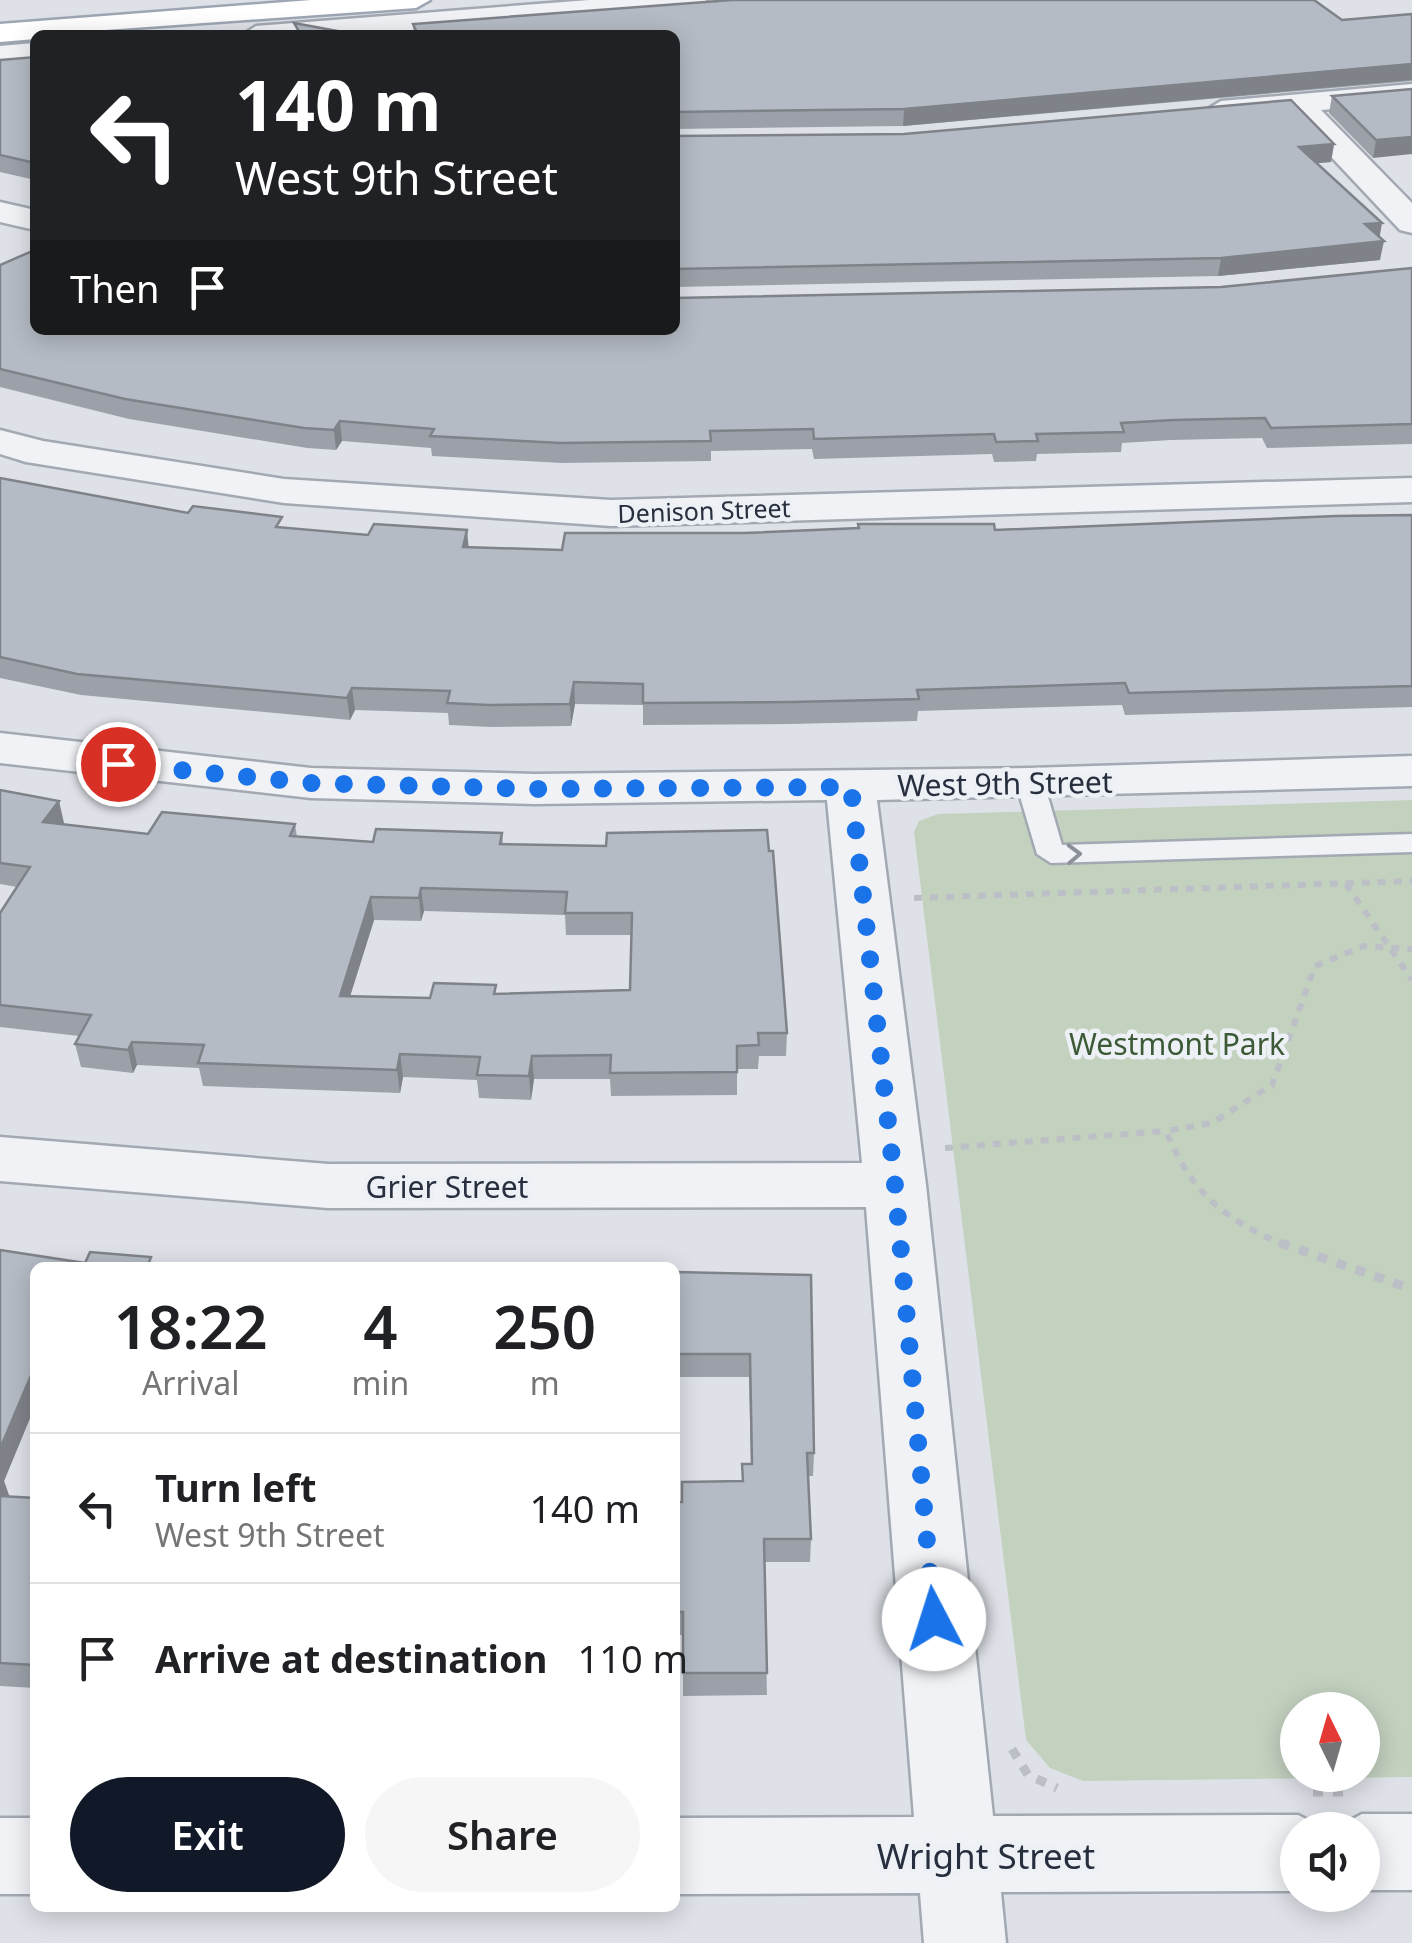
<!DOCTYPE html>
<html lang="en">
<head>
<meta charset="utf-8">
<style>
	:root { --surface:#fff; --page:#f6f6f6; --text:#202124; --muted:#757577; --line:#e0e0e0; --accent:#111827 }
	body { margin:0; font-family:"Noto Sans",sans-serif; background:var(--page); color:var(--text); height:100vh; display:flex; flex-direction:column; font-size:38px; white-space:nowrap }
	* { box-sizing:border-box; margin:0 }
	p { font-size:32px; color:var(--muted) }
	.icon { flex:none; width:55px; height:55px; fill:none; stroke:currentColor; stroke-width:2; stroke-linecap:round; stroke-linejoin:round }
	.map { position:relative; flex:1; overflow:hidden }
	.sheet { position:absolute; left:30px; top:1262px; width:650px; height:650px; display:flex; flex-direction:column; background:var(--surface); border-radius:15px; box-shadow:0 5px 25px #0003 }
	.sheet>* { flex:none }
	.top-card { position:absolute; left:30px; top:30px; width:650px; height:305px; border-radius:15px; box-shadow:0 5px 25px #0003; background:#202124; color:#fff; overflow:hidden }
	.needle { width:65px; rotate:355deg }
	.controls { position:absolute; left:1280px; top:1692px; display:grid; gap:20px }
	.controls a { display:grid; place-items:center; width:100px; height:100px; border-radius:50%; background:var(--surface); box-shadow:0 5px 25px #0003; font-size:50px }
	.pin { position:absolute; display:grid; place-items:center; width:85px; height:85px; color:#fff; margin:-42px; border:5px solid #fff; border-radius:50%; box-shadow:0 2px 10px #0007 }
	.me { position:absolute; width:110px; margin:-55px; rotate:355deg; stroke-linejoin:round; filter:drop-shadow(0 0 8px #0008) }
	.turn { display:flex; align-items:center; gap:35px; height:210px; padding:0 40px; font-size:45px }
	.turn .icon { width:130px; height:130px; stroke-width:2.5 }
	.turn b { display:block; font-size:70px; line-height:85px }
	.then { display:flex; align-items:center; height:95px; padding:0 40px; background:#0003; gap:20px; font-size:38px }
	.eta { display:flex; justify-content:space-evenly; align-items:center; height:170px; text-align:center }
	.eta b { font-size:60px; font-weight:600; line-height:70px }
	.cta { display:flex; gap:20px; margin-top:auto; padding:20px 40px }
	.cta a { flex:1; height:115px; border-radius:60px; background:var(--accent); color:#fff; font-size:40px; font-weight:600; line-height:115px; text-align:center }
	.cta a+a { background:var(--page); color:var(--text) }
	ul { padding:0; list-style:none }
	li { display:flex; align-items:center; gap:30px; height:150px; padding:0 40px; border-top:2px solid var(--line) }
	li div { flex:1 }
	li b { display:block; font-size:38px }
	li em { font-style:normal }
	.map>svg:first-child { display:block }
	.green { fill:#c3d1bf; fill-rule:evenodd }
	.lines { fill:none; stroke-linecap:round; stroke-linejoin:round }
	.service-casing { stroke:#a3a9b2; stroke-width:5 }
	.minor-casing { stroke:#a3a9b2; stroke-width:5 }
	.primary-casing { stroke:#9da6b3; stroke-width:5 }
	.path-far1 { stroke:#bcbfc6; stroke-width:6; stroke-dasharray:8 8; stroke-linecap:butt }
	.path { stroke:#bcbfc6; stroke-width:9; stroke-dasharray:10 10; stroke-linecap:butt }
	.service { fill:#f1f2f6; fill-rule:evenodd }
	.minor { fill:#f1f2f6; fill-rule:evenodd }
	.primary { fill:#fff; fill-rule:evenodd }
	.wall { fill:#9ca1a9; fill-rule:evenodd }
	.shaded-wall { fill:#7f8389 }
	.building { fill:#b5bbc4; stroke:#7f8389; stroke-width:2.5; fill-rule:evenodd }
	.oneway { stroke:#8c909a }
	.route { stroke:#1a73e8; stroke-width:18; stroke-dasharray:0 32.4 }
	.labels { text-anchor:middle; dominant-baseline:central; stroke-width:9; stroke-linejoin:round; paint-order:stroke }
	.far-street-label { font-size:25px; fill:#272f3e; stroke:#edf0f5 }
	.street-label { font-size:30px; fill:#272f3e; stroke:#edf0f5 }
	.park-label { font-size:30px; fill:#3b5a35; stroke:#edf0f5 }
	.near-street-label { font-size:35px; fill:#272f3e; stroke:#edf0f5 }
</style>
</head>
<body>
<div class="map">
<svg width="1412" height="1943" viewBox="0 0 1412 1943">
	<rect width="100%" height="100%" fill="#dee2e8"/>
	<!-- green -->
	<path class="green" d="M 1412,800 L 1412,1777 L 1083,1781 L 1050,1768 L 1026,1740 L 914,832 L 919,821 L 938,814 ZM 1298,1710 L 1362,1710 L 1362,1775 L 1298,1775 Z"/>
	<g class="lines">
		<!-- service casing -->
		<g class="service-casing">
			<path id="service" d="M 1030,775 L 1044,783 L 1062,845 L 1412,834 L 1412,852 L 1051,863 L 1037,854 L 1016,783 Z"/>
		</g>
		<!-- minor casing -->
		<g class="minor-casing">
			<g id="minor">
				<path d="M 589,0 L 707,0 L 693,8 L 362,35 L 242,35 L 256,26 Z"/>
				<path d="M 35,43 L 35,61 L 0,64 L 0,46 Z"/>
				<path d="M 1412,84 L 1412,102 L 1321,110 L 1412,203 L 1412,233 L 1400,230 L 1290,113 L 1221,119 L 1206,110 L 1221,101 Z"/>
				<path d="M 0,202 L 35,210 L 35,230 L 0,222 Z"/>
				<path d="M 0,430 L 43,441 L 284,479 L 611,500 L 1412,478 L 1412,502 L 611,526 L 284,503 L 26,462 L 0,454 Z"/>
				<path d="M 0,733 L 311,768 L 535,774 L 1030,768 L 1412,756 L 1412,786 L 877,800 L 926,1185 L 993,1816 L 1298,1815 L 1328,1830 L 1298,1830 L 1298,1891 L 1001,1892 L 1006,1943 L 924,1943 L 920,1893 L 675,1894 L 675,1818 L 914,1817 L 866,1207 L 328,1208 L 0,1181 L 0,1137 L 328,1164 L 862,1163 L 827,800 L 535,804 L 311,798 L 0,763 Z"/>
				<path d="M 1362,1814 L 1412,1814 L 1412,1890 L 1362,1890 L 1362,1830 L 1332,1830 Z"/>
				<rect x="0" y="1818" width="35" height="76"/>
			</g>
		</g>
		<!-- primary casing -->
		<g class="primary-casing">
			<path id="primary" d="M 311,0 L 430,0 L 416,8 L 35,35 L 35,39 L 0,42 L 0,24 Z"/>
		</g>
		<!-- path-far1 -->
		<g class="path-far1">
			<path d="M 1346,884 L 1412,980"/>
			<path d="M 914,898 L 1412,881"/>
			<path d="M 945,1148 L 1166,1131"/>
			<path d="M 1286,1246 C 1223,1218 1193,1195 1166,1131 L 1212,1123 L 1272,1085 L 1315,966 L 1364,946 L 1412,949"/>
		</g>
		<!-- path -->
		<g class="path">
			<path d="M 1280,1243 L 1412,1289"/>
			<path d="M 1012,1749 L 1028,1775 L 1057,1788"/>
			<path d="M 1313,1792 L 1346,1792"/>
		</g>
		<!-- service -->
		<use href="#service" class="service"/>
		<!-- minor -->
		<use href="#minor" class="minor"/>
		<!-- primary -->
		<use href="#primary" class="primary"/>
	</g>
	<!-- wall -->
	<g class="wall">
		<path d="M 1412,14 L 1412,81 L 903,126 L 675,129 L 675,35 L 414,35 L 413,24 L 1342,20 Z"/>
		<path d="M 35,57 L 35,180 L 0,172 L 0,60 Z"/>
		<path d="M 1412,89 L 1373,158 L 1329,113 L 1332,96 Z"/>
		<path d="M 675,136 L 1334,144 L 1331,162 L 1317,163 L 1379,237 L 1380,260 L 1218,276 L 675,287 Z"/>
		<path d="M 0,265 L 35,330 L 1221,287 L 1412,268 L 1412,444 L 1267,448 L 1262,438 L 1171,440 L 1122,443 L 1121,452 L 1037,454 L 1036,461 L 994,462 L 992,454 L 814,459 L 812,449 L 711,451 L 711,461 L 562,463 L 432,456 L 431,448 L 342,441 L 336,450 L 307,448 L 129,419 L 0,387 Z"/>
		<path d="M 0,478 L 188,513 L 284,527 L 469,548 L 562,550 L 744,533 L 857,528 L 858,524 L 995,530 L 1412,515 L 1412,707 L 1125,715 L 1122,705 L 918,711 L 917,721 L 791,724 L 643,725 L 643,705 L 575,704 L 571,726 L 491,727 L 449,725 L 448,713 L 355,710 L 350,720 L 81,695 L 0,678 Z"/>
		<path d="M 0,790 L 59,801 L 63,825 L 148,834 L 295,824 L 297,837 L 373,842 L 502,833 L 503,844 L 606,846 L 787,1033 L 786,1056 L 759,1056 L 758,1069 L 737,1069 L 737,1095 L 611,1096 L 610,1079 L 534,1079 L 531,1100 L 479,1098 L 477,1080 L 403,1077 L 400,1093 L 203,1086 L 199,1068 L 137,1065 L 133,1073 L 81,1067 L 75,1044 L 79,1036 L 0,1027 L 0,913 L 17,887 L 0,884 ZM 424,911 L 565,915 L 566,935 L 632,935 L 630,990 L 496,994 L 430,998 L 350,996 L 374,920 L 421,921 Z"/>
		<path d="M 0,1250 L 85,1263 L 151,1257 L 35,1268 L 35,1406 L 4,1481 L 9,1496 L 35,1498 L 35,1688 L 0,1686 Z"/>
		<path d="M 675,1272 L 811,1275 L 814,1453 L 813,1476 L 808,1476 L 811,1539 L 810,1562 L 764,1562 L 767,1695 L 683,1696 L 683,1635 L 675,1635 L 675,1502 L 682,1502 L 742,1481 L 742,1464 L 751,1464 L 749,1377 L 675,1377 Z"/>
	</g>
	<!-- shaded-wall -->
	<g class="shaded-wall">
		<path d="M 1412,64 L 1412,80 L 903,126 L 904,109 Z"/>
		<path d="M 1412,137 L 1412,154 L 1373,158 L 1376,140 Z"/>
		<path d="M 1334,144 L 1331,162 L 1296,165 L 1299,147 Z"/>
		<path d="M 1382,223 L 1379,241 L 1365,224 Z"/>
		<path d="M 1384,241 L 1380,260 L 1218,276 L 1221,258 Z"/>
		<path d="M 340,421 L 342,441 L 336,450 L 334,430 Z"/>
		<path d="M 467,530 L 469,551 L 463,547 Z"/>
		<path d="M 574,682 L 575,704 L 571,726 L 570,704 Z"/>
		<path d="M 352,688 L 355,710 L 350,720 L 347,698 Z"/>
		<path d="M 59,801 L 64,823 L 48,845 L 43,822 Z"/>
		<path d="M 421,888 L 424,911 L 421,921 L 419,898 Z"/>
		<path d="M 371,897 L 374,920 L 343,1019 L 340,996 Z"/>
		<path d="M 132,1042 L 137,1065 L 133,1073 L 128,1050 Z"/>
		<path d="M 400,1054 L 403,1077 L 400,1093 L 397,1070 Z"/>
		<path d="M 532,1056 L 534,1079 L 531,1100 L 529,1076 Z"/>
		<path d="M 35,1366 L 35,1406 L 4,1481 L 10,1498 L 0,1516 L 0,1449 Z"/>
	</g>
	<!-- building -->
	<g class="building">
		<path d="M 732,0 L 1314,0 L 1342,20 L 1412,14 L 1412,64 L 904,109 L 675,112 L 675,35 L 418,35 L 413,24 Z"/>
		<path d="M 294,23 L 359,35 L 301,35 Z"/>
		<path d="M 35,57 L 35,163 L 0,155 L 0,60 Z"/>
		<path d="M 1412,89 L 1412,137 L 1376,140 L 1332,96 Z"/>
		<path d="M 1291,100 L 1334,144 L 1299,147 L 1382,223 L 1365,224 L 1384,241 L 1221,258 L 675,269 L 675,136 L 904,134 Z"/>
		<path d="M 30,252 L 35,253 L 35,330 L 675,330 L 675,298 L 1221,287 L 1412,268 L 1412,424 L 1271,428 L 1265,418 L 1174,420 L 1121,423 L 1124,432 L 1036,434 L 1038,441 L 996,442 L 994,434 L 814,439 L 813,429 L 710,431 L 711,441 L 561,443 L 430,436 L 434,429 L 340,421 L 334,430 L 304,428 L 125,399 L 0,369 L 0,265 Z"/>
		<path d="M 0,478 L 188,513 L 193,506 L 282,517 L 276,527 L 368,535 L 374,524 L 467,530 L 463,547 L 562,550 L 565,533 L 744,533 L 859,528 L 858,524 L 994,524 L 995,530 L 1336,516 L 1412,515 L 1412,686 L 1129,693 L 1125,683 L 917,690 L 919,699 L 792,702 L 643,703 L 643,684 L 574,682 L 570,704 L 489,705 L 447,703 L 450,691 L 352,688 L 347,698 L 77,674 L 0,657 Z"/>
		<path d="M 0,790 L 59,801 L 43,822 L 148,834 L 162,812 L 295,824 L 290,836 L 373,842 L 376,829 L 502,833 L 500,844 L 606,846 L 607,833 L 767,830 L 769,851 L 773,851 L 787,1033 L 758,1033 L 759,1045 L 737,1046 L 737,1072 L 610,1073 L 611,1055 L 532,1056 L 529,1076 L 477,1075 L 480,1057 L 400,1054 L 397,1070 L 198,1063 L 204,1045 L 132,1042 L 128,1050 L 75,1044 L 91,1015 L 0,1005 L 0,913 L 30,867 L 0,863 ZM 421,888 L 567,892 L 565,913 L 632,913 L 630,990 L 494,994 L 496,985 L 434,983 L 430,998 L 340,996 L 371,897 L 419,898 Z"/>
		<path d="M 0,1250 L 85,1263 L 90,1252 L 151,1257 L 147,1268 L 35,1268 L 35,1366 L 0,1449 Z"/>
		<path d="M 301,1265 L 457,1267 L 458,1268 L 301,1268 Z"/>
		<path d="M 675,1272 L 811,1275 L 814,1453 L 807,1453 L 811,1539 L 764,1539 L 767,1673 L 683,1673 L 683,1612 L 675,1612 L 675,1502 L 682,1502 L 682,1482 L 743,1481 L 742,1464 L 752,1464 L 750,1354 L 675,1354 Z"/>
		<path d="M 0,1496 L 35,1498 L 35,1665 L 0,1663 Z"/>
	</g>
	<!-- one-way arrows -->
	<defs><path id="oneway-chevron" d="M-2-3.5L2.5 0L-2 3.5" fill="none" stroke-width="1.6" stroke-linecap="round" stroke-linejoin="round" transform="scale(2.5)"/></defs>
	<use class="oneway" href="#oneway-chevron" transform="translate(1074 854) rotate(-2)"/>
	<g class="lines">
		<!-- route -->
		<path class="route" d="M 118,764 L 311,783 L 535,789 L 851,787 L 895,1185 L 934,1619"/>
	</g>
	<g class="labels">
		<!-- far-street labels -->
		<g class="far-street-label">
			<text transform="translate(704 510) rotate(-2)">Denison Street</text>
		</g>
		<!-- street labels -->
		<g class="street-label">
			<text transform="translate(1005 783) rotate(-1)">West 9th Street</text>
			<text x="447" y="1186">Grier Street</text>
		</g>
		<!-- park labels -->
		<g class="park-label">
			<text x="1177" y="1043">Westmont Park</text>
		</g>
		<!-- near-street labels -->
		<g class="near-street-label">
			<text x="986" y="1855">Wright Street</text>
		</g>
	</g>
</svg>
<div class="controls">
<a><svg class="needle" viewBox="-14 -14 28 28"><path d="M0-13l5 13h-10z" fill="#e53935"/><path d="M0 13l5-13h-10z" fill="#757577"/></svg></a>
<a><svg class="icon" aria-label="sound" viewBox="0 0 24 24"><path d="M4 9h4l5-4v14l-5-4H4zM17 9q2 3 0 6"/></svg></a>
</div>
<div class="pin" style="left:118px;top:764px;background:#d93025"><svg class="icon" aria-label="arrive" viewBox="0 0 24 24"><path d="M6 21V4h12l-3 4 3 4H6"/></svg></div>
<svg class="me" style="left:934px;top:1619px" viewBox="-20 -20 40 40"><circle r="19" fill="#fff"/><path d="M0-13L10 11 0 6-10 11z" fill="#1a73e8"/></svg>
<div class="top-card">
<div class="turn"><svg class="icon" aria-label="left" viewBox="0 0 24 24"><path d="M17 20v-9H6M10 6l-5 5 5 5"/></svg><div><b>140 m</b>West 9th Street</div></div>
<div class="then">Then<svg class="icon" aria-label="arrive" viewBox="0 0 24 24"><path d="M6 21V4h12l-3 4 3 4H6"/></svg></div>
</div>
<section class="sheet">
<div class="eta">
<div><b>18:22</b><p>Arrival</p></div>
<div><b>4</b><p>min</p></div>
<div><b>250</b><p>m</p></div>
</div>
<ul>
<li><svg class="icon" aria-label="left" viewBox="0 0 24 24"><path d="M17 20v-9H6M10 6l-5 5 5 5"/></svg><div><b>Turn left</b><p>West 9th Street</p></div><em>140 m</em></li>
<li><svg class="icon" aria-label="arrive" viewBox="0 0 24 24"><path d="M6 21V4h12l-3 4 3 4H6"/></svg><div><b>Arrive at destination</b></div><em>110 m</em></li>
</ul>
<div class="cta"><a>Exit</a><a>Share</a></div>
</section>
</div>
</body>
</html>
